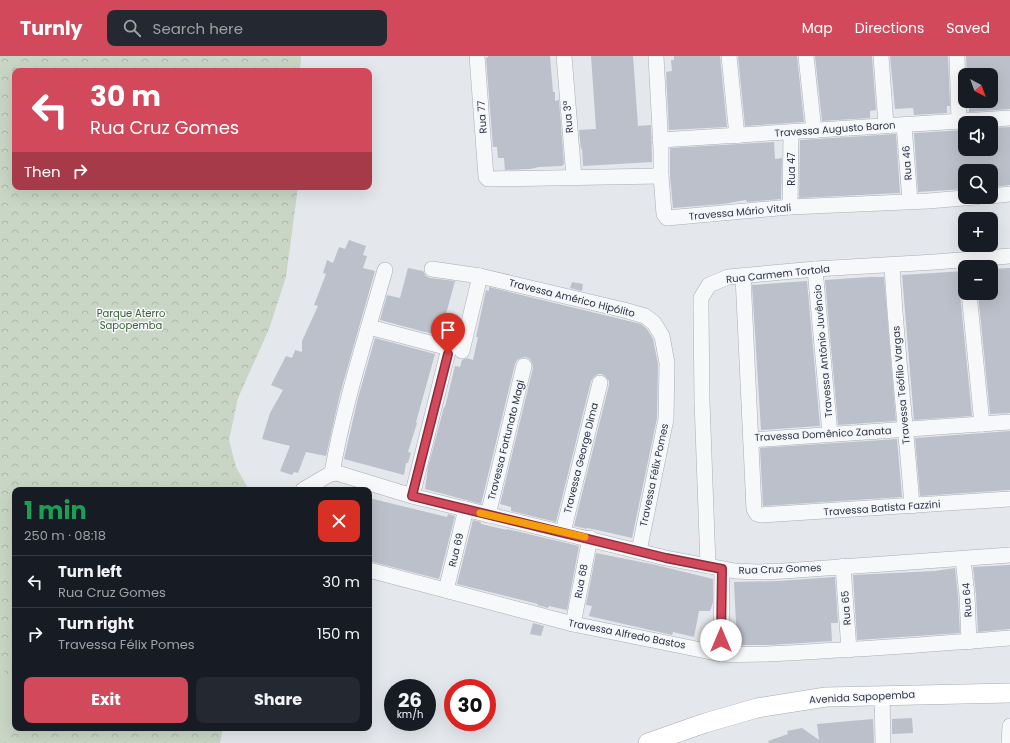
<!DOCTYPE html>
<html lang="en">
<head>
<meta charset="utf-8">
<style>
	:root { --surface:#171b24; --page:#242831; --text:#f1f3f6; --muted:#9ea1a6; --line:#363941; --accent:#d1495b }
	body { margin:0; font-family:Poppins,sans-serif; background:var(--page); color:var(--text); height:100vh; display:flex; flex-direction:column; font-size:15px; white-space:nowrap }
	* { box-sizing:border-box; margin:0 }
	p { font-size:13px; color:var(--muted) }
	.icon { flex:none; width:22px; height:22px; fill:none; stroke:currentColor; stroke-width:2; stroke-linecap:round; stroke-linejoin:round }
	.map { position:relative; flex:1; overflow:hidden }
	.sheet { position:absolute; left:12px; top:431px; width:360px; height:244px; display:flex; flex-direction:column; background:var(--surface); border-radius:8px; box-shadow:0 4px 16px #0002 }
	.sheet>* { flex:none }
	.guide { position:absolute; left:12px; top:12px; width:360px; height:122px; border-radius:8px; box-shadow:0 4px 16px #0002; background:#d1495b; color:#fff; overflow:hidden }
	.needle { width:26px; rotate:139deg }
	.buttons { position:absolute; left:958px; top:12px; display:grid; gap:8px }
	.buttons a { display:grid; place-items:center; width:40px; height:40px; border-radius:8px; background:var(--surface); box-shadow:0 4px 16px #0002; font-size:20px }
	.speed { position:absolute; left:384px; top:623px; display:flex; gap:8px; font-size:20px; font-weight:700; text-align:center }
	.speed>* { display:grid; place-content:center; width:52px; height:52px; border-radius:50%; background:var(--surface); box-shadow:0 4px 16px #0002; line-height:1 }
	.speed small { font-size:10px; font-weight:400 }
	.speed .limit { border:6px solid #d22; background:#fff; color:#111 }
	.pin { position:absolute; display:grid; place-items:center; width:34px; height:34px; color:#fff; margin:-41px -17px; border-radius:50% 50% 50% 0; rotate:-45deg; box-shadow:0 0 4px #0007 }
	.pin .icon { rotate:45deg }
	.me { position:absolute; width:44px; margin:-22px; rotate:0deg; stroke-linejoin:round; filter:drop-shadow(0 0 3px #0008) }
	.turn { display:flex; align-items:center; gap:14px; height:84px; padding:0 12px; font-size:18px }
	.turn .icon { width:52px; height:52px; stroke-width:2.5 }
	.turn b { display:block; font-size:28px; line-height:34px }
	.then { display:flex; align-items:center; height:38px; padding:0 12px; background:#0003; gap:8px; font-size:15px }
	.round { display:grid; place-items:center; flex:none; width:42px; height:42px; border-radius:8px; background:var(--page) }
	.summary { display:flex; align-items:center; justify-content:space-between; height:68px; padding:0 12px }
	h1 { font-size:24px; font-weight:700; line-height:30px; color:#1e9e55 }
	.button { display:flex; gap:8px; margin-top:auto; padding:8px 12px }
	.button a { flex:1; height:46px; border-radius:8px; background:var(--accent); color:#fff; font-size:16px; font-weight:700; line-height:46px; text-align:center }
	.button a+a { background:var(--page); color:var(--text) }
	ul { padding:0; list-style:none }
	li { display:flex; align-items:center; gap:12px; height:52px; padding:0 12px; border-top:1px solid var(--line) }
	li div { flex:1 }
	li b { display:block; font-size:15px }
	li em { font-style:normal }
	header { display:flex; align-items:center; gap:24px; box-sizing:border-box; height:56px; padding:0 20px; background:var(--accent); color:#fff }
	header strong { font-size:19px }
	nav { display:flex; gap:22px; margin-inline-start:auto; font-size:14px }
	.search { width:280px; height:36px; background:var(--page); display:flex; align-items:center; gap:10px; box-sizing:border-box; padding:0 14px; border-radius:8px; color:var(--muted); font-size:15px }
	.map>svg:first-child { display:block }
	.forest { fill:url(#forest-crowns) }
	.pitch { fill:#c9d6c5 }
	.building { fill:#bbc0ca }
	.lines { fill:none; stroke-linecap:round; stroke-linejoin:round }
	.minor-casing { stroke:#a9aeb7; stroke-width:16 }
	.major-casing { stroke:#a3abb8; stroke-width:20 }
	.minor { stroke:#f7f8fa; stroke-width:15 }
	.major { stroke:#fff; stroke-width:19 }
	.route-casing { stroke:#882f3b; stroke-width:10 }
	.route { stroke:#d1495b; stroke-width:7 }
	.slow { stroke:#f59e0b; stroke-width:7 }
	.labels { text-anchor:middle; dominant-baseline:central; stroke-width:3; stroke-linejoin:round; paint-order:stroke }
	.street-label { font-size:10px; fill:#2b3445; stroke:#f4f6f9 }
	.park-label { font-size:10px; fill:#3f6138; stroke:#f4f6f9 }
</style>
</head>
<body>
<header>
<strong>Turnly</strong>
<div class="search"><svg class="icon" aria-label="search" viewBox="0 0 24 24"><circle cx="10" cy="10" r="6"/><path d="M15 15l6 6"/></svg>Search here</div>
<nav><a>Map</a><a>Directions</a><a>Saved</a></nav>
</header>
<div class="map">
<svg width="1010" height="687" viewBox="0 0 1010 687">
	<defs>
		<pattern id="forest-crowns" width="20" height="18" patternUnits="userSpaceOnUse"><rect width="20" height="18" fill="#c9d6c5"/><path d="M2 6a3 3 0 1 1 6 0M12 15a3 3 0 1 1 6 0" fill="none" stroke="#adb8ab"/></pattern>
	</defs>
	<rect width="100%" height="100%" fill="#e4e7ec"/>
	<!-- forest -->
	<path class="forest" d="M 0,0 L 301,0 L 300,15 L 15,15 L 15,131 L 298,131 L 286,221 L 269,273 L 238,342 L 229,384 L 236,411 L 249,434 L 15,434 L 15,672 L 223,672 L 220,687 L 0,687 Z"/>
	<!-- pitch -->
	<path class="pitch" d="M 0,610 L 15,628 L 15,671 L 1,683 Z"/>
	<!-- building -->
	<g class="building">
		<path d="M 488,0 L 550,0 L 553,36 L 555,36 L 555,45 L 559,44 L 564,108 L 562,110 L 539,111 L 530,113 L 505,114 L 504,102 L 498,102 L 497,91 L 493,91 L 486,2 L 488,1 Z"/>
		<path d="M 591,0 L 633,0 L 638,70 L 651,69 L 652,106 L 583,110 L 582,92 L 581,94 L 579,74 L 596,73 Z"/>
		<path d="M 674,0 L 720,0 L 727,71 L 669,74 L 666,16 L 672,15 L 671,4 L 674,4 Z"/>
		<path d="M 738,0 L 797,0 L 804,66 L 745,70 Z"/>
		<path d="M 815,0 L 872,0 L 876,54 L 870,55 L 870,62 L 822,65 Z"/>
		<path d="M 890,0 L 948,0 L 950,50 L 947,50 L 947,57 L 914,59 L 913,52 L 895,53 Z"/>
		<path d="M 966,0 L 1010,0 L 1010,53 L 969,56 L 969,45 L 991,45 L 991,19 L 967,19 Z"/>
		<path d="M 1010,71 L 1010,129 L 992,131 L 991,115 L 965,115 L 965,133 L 918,136 L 914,77 L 965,74 L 965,93 L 991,93 L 991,72 Z"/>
		<path d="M 896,78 L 900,137 L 799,142 L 800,84 Z"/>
		<path d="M 774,86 L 775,103 L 782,102 L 781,143 L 747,146 L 746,144 L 723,148 L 673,152 L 670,120 L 670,92 Z"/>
		<path d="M 349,184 L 366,190 L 363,199 L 367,200 L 363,212 L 375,215 L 340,338 L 326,400 L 306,396 L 298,417 L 294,416 L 292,419 L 280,415 L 290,390 L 262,383 L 270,357 L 283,334 L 271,329 L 286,300 L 292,302 L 295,294 L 302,296 L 302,285 L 318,250 L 314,249 L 326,218 L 323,217 L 327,204 L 333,207 L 339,191 L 345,193 Z"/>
		<path d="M 408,212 L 423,215 L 426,220 L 430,222 L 455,225 L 440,280 L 380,264 L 387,239 L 400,242 Z"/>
		<path d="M 1010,212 L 1010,357 L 990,358 L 978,237 L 991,237 L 991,213 Z"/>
		<path d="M 965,215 L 965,229 L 961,233 L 960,238 L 972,360 L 914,364 L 902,219 Z"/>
		<path d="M 869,221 L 884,221 L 896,365 L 838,369 L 825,224 Z"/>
		<path d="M 807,225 L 820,370 L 761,374 L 752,229 Z"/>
		<path d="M 572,226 L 583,228 L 582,235 L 570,232 Z"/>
		<path d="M 489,231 L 641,268 L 647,273 L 653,283 L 658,308 L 657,362 L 632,482 L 597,474 L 587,472 L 587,473 L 574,470 L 609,329 L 609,325 L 606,321 L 602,318 L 598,318 L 594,321 L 591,325 L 556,466 L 511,455 L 511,451 L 500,448 L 533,312 L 532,307 L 530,303 L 526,301 L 521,302 L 517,304 L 515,308 L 481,448 L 425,433 L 428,411 L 444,351 L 445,351 L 455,310 L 460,311 L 462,304 L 467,302 L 473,304 L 478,281 L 476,281 L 483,248 L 486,234 L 489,235 Z"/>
		<path d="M 375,282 L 435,298 L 416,366 L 417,367 L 408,396 L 411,397 L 408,407 L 406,407 L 404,419 L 344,403 L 358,342 Z"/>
		<path d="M 1010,375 L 1010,434 L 920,440 L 915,382 Z"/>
		<path d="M 897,383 L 902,441 L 763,450 L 760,392 Z"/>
		<path d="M 369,442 L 447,461 L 448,458 L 455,460 L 439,523 L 369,505 Z"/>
		<path d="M 473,464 L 481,466 L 481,468 L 507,474 L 507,473 L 579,490 L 567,554 L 549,550 L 548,552 L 537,549 L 538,548 L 457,528 Z"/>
		<path d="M 596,497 L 656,509 L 713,523 L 713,546 L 710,555 L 699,555 L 694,581 L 673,576 L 672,579 L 589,560 L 592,550 L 586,549 Z"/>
		<path d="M 1010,509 L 1010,573 L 978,576 L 976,539 L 973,511 Z"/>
		<path d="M 955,512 L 958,540 L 960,577 L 857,584 L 853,519 L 935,515 Z"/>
		<path d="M 835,521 L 838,567 L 831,567 L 832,585 L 771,589 L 737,589 L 734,526 L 779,525 Z"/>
		<path d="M 533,567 L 544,570 L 541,580 L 530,578 Z"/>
		<path d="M 912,662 L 913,677 L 892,678 L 892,663 Z"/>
		<path d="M 873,663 L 874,687 L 769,687 L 768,685 L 788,678 L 787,675 L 802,672 L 819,684 L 817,668 Z"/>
	</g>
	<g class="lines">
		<!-- minor casing -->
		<g class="minor-casing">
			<g id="minor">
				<path d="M 477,0 L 486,121 L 488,123 L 661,120"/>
				<path d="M 564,0 L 574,121"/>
				<path d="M 656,0 L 661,93 L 661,120 L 664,158 L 667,162 L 790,151 L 928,145 L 976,141"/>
				<path d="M 729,0 L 737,80"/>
				<path d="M 806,0 L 814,75"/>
				<path d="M 881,0 L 886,69"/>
				<path d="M 957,0 L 959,65"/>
				<path d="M 904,69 L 910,145"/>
				<path d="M 660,84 L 1010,62"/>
				<path d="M 991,140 L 1010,138"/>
				<path d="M 790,151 L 791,76"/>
				<path d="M 892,209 C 896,289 906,369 912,450"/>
				<path d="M 432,213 L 480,220"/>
				<path d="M 815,213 L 830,378"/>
				<path d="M 743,220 L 754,453 L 757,458 L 760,459 L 1010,443"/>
				<path d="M 969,237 L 982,368"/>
				<path d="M 369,271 L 449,292 L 412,440"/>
				<path d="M 462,295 L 480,220 L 624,254 L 645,260 L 654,267 L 662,280 L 667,307 L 666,363 L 639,495"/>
				<path d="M 751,384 L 1010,366"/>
				<path d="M 332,417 C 344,348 366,281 385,214"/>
				<path d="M 303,434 L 330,418 L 337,417 L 412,440 L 666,502 L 735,515 L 759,516 L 784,515 L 1010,499"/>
				<path d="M 488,459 L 524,310"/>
				<path d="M 563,476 L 600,327"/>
				<path d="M 963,503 L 967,539 L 969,586"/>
				<path d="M 708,510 L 702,345 L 701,254 L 701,242 L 709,229 L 728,221 L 815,213 L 935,206 L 1010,200"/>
				<path d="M 843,510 L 849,594"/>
				<path d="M 369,514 L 573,568 L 721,598 C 754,600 788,597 821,595 C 884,592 947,587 1010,582"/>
				<path d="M 446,534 L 466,453"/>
				<path d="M 573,568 L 590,482"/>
				<path d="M 721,598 L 722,513"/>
				<path d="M 882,639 L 883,687"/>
				<path d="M 1009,687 L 1010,670"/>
			</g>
		</g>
		<!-- major casing -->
		<g class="major-casing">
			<path id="major" d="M 648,687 L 705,667 L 757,652 L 826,641 L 1010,637"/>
		</g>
		<!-- minor -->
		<use href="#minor" class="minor"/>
		<!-- major -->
		<use href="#major" class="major"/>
	</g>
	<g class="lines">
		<!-- route casing -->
		<g class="route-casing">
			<path id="route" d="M 448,298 L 412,440 L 666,502 L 722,513 L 721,584"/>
		</g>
		<!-- route -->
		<use href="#route" class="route"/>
		<!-- slow -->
		<path class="slow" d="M 480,457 L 585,481"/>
	</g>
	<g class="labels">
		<!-- street labels -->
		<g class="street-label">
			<text transform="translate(482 61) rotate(-94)">Rua 77</text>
			<text transform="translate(568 61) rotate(-95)">Rua 3ª</text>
			<text transform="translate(835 73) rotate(-4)">Travessa Augusto Baron</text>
			<text transform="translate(907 107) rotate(-94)">Rua 46</text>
			<text transform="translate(791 113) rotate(-90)">Rua 47</text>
			<text transform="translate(740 156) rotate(-5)">Travessa Mário Vitali</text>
			<text transform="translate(778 218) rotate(-6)">Rua Carmem Tortola</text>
			<text transform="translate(572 242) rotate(14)">Travessa Américo Hipólito</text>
			<text transform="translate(823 295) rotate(-95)">Travessa Antônio Juvêncio</text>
			<text transform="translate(901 329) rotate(-95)">Travessa Teófilo Vargas</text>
			<text transform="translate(823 378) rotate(-3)">Travessa Domênico Zanata</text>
			<text transform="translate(506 384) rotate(-76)">Travessa Fortunato Magi</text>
			<text transform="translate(581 402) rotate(-76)">Travessa George Dima</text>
			<text transform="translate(654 419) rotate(-78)">Travessa Félix Pomes</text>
			<text transform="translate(882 452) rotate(-4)">Travessa Batista Fazzini</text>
			<text transform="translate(456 494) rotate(-76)">Rua 69</text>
			<text transform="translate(780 513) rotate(-2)">Rua Cruz Gomes</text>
			<text transform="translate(581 525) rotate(-79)">Rua 68</text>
			<text transform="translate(967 544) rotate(-94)">Rua 64</text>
			<text transform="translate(846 552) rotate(-94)">Rua 65</text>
			<text transform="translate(627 578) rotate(11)">Travessa Alfredo Bastos</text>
			<text transform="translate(862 641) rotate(-3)">Avenida Sapopemba</text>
		</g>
		<!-- park labels -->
		<g class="park-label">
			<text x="131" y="257">Parque Aterro<tspan x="131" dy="12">Sapopemba</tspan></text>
		</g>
	</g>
</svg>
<div class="buttons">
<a><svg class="needle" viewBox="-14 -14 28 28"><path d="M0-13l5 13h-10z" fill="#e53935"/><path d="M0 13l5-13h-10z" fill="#9ea1a6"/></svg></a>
<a><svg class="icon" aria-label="sound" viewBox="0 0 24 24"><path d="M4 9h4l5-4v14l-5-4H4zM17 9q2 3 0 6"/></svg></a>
<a><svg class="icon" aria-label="search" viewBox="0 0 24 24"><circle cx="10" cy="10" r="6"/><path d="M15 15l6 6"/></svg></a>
<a>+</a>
<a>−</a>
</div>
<div class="speed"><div>26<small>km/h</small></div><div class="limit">30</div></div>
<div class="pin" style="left:448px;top:298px;background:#d93025"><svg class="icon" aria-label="arrive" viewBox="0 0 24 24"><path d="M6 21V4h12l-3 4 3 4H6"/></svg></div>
<svg class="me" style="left:721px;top:584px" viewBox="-20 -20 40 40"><circle r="19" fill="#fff"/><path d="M0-13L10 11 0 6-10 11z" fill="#d1495b"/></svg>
<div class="guide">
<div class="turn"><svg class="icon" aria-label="left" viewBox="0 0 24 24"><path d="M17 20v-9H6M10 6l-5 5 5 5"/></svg><div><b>30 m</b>Rua Cruz Gomes</div></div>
<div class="then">Then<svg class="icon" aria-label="right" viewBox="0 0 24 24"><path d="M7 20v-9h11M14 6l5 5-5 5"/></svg></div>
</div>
<section class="sheet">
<div class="summary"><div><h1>1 min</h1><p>250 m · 08:18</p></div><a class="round" style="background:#d93025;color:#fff"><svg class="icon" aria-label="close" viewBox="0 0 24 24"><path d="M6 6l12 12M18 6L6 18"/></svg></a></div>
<ul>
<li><svg class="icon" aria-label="left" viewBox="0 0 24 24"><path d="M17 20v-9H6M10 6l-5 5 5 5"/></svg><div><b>Turn left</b><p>Rua Cruz Gomes</p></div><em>30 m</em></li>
<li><svg class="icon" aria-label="right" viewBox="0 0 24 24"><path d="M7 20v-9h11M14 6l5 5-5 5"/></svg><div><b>Turn right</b><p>Travessa Félix Pomes</p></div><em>150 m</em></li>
</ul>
<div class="button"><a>Exit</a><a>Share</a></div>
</section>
</div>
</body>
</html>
